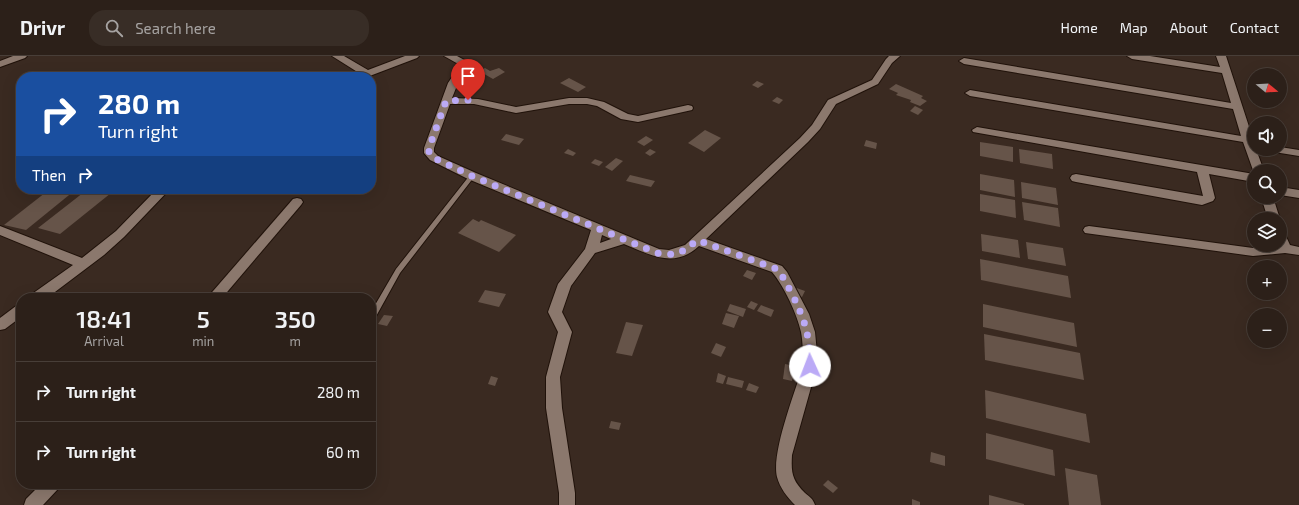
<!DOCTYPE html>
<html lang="en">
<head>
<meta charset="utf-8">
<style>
	:root { --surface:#2c2019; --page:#382d26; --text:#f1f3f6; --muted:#a6a3a2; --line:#483e38 }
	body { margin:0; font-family:"Exo 2",sans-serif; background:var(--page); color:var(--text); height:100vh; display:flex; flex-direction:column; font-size:15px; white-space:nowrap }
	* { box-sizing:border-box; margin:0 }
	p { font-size:13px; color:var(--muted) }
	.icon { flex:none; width:22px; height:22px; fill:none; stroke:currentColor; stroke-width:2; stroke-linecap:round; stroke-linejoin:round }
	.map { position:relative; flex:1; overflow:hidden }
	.drawer { position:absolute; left:16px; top:237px; width:360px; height:196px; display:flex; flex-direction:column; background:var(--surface); border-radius:16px; box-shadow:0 4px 16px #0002,0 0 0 1px var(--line) }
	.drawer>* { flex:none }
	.guide { position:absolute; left:16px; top:16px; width:360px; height:122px; border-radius:16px; box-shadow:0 4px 16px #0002,0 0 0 1px var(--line); background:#1a4fa0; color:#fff; overflow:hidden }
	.needle { width:26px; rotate:108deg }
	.controls { position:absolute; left:1247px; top:12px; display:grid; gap:8px }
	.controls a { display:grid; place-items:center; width:40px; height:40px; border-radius:50%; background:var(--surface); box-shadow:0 4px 16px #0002,0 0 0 1px var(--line); font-size:20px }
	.pin { position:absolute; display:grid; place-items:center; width:34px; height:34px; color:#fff; margin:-41px -17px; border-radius:50% 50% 50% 0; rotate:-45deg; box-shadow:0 0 4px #0007 }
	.pin .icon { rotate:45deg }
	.me { position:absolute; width:44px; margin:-22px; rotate:358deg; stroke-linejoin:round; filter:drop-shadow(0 0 3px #0008) }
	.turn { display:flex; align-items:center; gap:14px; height:84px; padding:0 16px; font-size:18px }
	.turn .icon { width:52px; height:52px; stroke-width:2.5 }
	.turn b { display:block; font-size:28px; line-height:34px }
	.then { display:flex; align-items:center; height:38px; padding:0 16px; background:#0003; gap:8px; font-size:15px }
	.eta { display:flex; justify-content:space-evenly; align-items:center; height:68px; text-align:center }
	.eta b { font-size:24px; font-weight:600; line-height:28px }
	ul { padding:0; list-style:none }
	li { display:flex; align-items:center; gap:12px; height:60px; padding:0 16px; border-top:1px solid var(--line) }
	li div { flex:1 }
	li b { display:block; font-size:15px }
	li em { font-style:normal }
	header { display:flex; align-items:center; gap:24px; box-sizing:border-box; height:56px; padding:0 20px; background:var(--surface); border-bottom:1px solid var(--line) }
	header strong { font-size:19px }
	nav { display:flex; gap:22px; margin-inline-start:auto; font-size:14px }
	.search { width:280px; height:36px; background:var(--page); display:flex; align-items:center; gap:10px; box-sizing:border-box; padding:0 14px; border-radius:16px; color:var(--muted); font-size:15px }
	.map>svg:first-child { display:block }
	.building { fill:#665449 }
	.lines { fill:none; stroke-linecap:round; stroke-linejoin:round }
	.lane-casing { stroke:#20120a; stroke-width:2 }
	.street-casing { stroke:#20120a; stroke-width:2 }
	.lane { fill:#8b786d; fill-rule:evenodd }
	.street { fill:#8b786d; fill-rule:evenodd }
	.route { stroke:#bbaaf6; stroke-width:7; stroke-dasharray:0 12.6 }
</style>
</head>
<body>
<header>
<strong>Drivr</strong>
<div class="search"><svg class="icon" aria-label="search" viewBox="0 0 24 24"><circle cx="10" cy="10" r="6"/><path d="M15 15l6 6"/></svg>Search here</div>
<nav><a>Home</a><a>Map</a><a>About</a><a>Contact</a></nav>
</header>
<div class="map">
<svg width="1299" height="449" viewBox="0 0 1299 449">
	<rect width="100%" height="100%" fill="#3a2a21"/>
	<!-- building -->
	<g class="building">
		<path d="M 485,12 L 490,15 L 499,12 L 505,16 L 493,23 L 479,15 Z"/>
		<path d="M 175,17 L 193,20 L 193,21 L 171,21 Z"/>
		<path d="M 569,22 L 586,31 L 578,36 L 560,27 Z"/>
		<path d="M 757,25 L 764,28 L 758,32 L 752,29 Z"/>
		<path d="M 896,28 L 923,40 L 921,42 L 927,45 L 920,50 L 910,46 L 911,44 L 896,39 L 898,37 L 889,33 Z"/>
		<path d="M 777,41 L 783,44 L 779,48 L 772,45 Z"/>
		<path d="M 915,50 L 923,54 L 918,59 L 910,55 Z"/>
		<path d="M 705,74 L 721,82 L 704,96 L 688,87 Z"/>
		<path d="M 506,78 L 524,83 L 519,89 L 501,84 Z"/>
		<path d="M 646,80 L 653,84 L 644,90 L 637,86 Z"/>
		<path d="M 866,84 L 877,87 L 876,93 L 864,90 Z"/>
		<path d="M 980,86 L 1013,91 L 1013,106 L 980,100 Z"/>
		<path d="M 568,93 L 576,97 L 573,100 L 564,97 Z"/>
		<path d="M 650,93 L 656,96 L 650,100 L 645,97 Z"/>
		<path d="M 1019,93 L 1052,98 L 1053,113 L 1020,107 Z"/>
		<path d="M 616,102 L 623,105 L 612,115 L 605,111 Z"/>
		<path d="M 595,103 L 603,106 L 599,110 L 591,107 Z"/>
		<path d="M 980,118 L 1014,124 L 1015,141 L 980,134 Z"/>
		<path d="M 630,119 L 655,125 L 651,131 L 626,125 Z"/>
		<path d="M 1021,126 L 1056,132 L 1058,149 L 1022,142 Z"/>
		<path d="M 50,133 L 64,133 L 74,135 L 26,174 L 4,169 Z"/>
		<path d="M 88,133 L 116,133 L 60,178 L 38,172 Z"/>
		<path d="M 980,138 L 1015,144 L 1016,162 L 980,155 Z"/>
		<path d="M 1022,146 L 1058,152 L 1060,171 L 1024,164 Z"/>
		<path d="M 473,163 L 479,166 L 481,164 L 516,179 L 499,196 L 458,177 Z"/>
		<path d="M 981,178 L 1018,184 L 1020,202 L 982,195 Z"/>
		<path d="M 1026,186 L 1063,192 L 1066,210 L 1028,203 Z"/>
		<path d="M 980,203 L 1068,220 L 1071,242 L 981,224 Z"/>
		<path d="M 747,214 L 756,217 L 752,224 L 743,220 Z"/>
		<path d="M 788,229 L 805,235 L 802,241 L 785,235 Z"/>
		<path d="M 485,234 L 506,238 L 499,251 L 478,246 Z"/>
		<path d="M 751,245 L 758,248 L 754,254 L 747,251 Z"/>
		<path d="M 730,248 L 746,253 L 743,261 L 727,255 Z"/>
		<path d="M 983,248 L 1074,267 L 1077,291 L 983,271 Z"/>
		<path d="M 761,249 L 774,254 L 771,261 L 757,255 Z"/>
		<path d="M 726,257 L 739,260 L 734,272 L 722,268 Z"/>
		<path d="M 384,259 L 393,260 L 387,270 L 378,268 Z"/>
		<path d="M 626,266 L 643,269 L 632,300 L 616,297 Z"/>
		<path d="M 984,278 L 1080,297 L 1084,324 L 985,304 Z"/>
		<path d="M 716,287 L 726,291 L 721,301 L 711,297 Z"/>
		<path d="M 785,308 L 795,310 L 792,325 L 783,323 Z"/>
		<path d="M 718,317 L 726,320 L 723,328 L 716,326 Z"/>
		<path d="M 491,320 L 498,322 L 495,330 L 488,328 Z"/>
		<path d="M 728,321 L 744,325 L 742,332 L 726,328 Z"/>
		<path d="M 749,327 L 759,331 L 756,337 L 746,334 Z"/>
		<path d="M 985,334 L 1086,358 L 1090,387 L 986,362 Z"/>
		<path d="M 611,365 L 621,367 L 619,374 L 609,372 Z"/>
		<path d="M 986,377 L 1053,394 L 1055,420 L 986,403 Z"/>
		<path d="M 931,396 L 945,400 L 945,410 L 930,406 Z"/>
		<path d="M 1065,412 L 1097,419 L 1101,449 L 1069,449 Z"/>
		<path d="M 828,424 L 838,432 L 833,437 L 823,429 Z"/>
		<path d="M 989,439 L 1024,448 L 1024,449 L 989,449 Z"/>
		<path d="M 912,443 L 920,446 L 920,449 L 912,449 Z"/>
	</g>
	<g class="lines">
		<!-- lane casing -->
		<g class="lane-casing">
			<path id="lane" d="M 472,118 L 475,120 L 474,121 L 400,217 L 374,264 L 371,265 L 371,256 L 396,213 L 470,119 Z"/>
		</g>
		<!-- street casing -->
		<g class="street-casing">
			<g id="street">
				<path d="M 13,0 L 27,0 L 25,2 L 0,11 L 0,5 Z"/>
				<path d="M 332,0 L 344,0 L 368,14 L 405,0 L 419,0 L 417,2 L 367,21 L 353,21 L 359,17 Z"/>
				<path d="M 444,0 L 457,0 L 470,7 L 458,27 L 452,42 L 478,43 L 516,51 L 569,42 L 587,42 L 604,46 L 628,58 L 638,60 L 688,49 L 692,50 L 693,52 L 692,54 L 638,66 L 621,63 L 597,50 L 587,48 L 569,48 L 516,57 L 474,48 L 450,48 L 434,92 L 434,96 L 438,100 L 476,117 L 659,193 L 669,194 L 685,189 L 800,82 L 812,69 L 828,44 L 872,24 L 886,3 L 889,0 L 900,0 L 892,7 L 878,28 L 836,48 L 820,73 L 808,86 L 706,183 L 782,210 L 787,216 L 809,258 L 815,276 L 817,297 L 817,310 L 792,399 C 791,417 792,424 805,437 C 810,441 813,443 815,449 L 795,449 C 787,441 780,432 777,421 C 771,397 795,336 803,310 C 803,299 803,286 801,276 C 797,258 784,230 772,216 L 699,190 C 675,213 650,199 624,188 L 595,197 L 571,230 L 562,256 L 572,276 L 560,321 L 562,352 L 575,437 L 575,449 L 559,449 L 559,437 L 546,352 L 546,321 L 558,276 L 548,256 L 558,228 L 585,193 L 591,174 L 468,123 L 430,104 L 424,97 L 424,92 L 448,27 L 460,9 ZM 602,179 L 611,183 L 600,187 Z"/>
				<path d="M 1127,0 L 1150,0 L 1220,11 L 1216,0 L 1226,0 L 1254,86 L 1254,93 L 1256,93 L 1264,115 L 1254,115 L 1254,117 L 1243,86 L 970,40 L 965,37 L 970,34 L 1241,80 L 1233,53 L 964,8 L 959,5 L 964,2 L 1231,47 L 1222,17 L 1132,3 Z"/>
				<path d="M 977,71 L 1254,118 L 1254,126 L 1209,118 L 1215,142 L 1213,145 L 1202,149 L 1076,126 L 1072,125 L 1070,122 L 1072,119 L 1076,118 L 1203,140 L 1197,116 L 973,76 L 972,74 Z"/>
				<path d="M 1280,91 L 1299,94 L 1299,100 L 1274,96 L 1269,93 L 1280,93 Z"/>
				<path d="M 1280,131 L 1299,134 L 1299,142 L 1280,139 Z"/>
				<path d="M 157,133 L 170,133 L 124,181 L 104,199 L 47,242 L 30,242 L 32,238 L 73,209 L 0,179 L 0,170 L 82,202 L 116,175 Z"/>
				<path d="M 1261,141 L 1273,141 L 1280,163 L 1268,163 Z"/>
				<path d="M 297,142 L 301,143 L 303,146 L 301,149 L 222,242 L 207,242 L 293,143 Z"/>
				<path d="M 1089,170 L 1253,192 L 1280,189 L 1280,175 L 1284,176 L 1290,189 L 1299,191 L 1299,199 L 1285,197 L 1253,200 L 1085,177 L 1083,174 L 1085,171 Z"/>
				<path d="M 21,249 L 21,261 L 5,273 L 0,274 L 0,262 L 16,250 Z"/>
				<path d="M 41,428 L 60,428 L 58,433 L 43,449 L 24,449 L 26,443 Z"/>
			</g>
		</g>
		<!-- lane -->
		<use href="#lane" class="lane"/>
		<!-- street -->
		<use href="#street" class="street"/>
	</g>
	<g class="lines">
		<!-- route -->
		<path class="route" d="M 468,44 L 446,45 L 429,92 L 429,97 L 434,102 L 472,120 L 657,197 C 675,201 684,196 697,184 L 777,213 C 783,220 787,229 792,238 C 805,264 810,280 810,310"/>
	</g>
</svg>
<div class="controls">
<a><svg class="needle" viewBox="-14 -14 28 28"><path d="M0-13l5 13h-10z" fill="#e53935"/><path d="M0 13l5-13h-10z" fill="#a6a3a2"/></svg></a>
<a><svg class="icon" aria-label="sound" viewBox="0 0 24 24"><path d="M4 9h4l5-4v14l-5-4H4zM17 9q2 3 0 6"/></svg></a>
<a><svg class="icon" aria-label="search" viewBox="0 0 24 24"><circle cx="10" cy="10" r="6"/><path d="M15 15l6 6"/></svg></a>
<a><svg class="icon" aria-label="layers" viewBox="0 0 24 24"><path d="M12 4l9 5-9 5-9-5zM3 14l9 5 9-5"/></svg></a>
<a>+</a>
<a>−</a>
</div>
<div class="pin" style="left:468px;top:44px;background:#d93025"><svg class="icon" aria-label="arrive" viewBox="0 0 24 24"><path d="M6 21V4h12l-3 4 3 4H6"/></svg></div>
<svg class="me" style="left:810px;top:310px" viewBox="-20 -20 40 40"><circle r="19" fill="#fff"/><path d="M0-13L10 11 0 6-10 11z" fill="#bbaaf6"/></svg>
<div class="guide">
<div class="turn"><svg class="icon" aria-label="right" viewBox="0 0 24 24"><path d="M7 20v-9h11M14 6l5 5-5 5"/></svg><div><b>280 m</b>Turn right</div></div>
<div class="then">Then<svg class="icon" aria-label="right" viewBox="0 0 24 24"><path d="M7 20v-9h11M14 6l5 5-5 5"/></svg></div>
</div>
<section class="drawer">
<div class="eta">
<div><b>18:41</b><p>Arrival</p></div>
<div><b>5</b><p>min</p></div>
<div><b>350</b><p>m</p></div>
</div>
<ul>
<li><svg class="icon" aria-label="right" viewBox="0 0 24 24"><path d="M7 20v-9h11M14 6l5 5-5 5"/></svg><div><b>Turn right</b></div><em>280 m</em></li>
<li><svg class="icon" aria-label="right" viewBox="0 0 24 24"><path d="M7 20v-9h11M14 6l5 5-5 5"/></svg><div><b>Turn right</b></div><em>60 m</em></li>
</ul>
</section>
</div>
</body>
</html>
